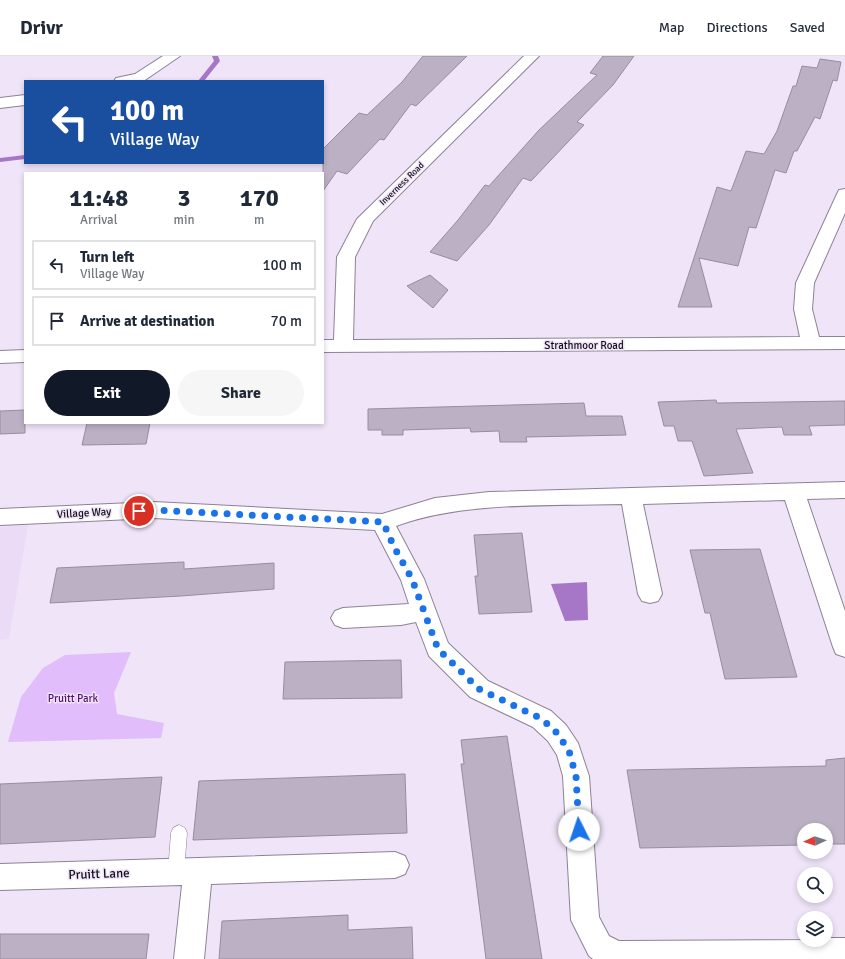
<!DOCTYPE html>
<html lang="en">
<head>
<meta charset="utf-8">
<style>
	:root { --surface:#fff; --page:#f6f6f7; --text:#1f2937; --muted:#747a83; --line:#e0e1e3; --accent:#111827 }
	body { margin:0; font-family:Signika,sans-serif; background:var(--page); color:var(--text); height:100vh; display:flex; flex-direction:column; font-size:15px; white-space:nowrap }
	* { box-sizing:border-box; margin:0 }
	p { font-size:13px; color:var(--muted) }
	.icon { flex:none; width:22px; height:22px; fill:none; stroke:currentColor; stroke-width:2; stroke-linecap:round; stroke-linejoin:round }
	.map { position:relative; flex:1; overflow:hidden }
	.details { position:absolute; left:24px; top:116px; width:300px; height:252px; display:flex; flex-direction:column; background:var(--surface); border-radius:0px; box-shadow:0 2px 6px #0003 }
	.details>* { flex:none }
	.hud { position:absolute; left:24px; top:24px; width:300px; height:84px; border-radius:0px; box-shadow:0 2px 6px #0003; background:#1a4fa0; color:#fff; overflow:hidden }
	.needle { width:26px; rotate:267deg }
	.fabs { position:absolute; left:797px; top:767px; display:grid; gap:8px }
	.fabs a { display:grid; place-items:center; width:36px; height:36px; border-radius:50%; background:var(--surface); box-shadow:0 2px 6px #0003; font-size:20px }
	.pin { position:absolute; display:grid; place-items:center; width:34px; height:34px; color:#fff; margin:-17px; border:2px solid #fff; border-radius:50%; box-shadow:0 1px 4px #0007 }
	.me { position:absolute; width:44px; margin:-22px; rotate:356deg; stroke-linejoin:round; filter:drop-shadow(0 0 3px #0008) }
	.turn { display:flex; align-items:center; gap:14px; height:84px; padding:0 20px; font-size:18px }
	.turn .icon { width:52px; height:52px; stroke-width:2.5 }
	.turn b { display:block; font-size:28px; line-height:34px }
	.eta { display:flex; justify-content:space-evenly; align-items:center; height:68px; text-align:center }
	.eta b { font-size:24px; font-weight:700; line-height:28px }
	.action { display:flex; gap:8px; margin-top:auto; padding:8px 20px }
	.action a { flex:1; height:46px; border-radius:24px; background:var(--accent); color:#fff; font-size:16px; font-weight:700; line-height:46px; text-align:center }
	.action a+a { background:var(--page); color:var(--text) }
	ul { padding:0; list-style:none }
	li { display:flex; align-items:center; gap:12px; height:50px; margin:0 8px 6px; padding:0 12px; border:2px solid var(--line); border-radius:0px }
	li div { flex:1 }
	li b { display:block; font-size:15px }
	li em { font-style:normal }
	header { display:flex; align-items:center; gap:24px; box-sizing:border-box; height:56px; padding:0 20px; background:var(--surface); border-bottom:1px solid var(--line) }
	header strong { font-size:19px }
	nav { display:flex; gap:22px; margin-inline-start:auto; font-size:14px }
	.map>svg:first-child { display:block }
	.built { fill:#ebdbf7 }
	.green { fill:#e1bdfb }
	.water { fill:#a777c7 }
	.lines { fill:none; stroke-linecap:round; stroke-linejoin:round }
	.stream { fill:#a777c7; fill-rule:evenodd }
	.building { fill:#bbb0c4; stroke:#988da0 }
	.lane-casing { stroke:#8d8295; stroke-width:1 }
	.street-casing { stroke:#8d8295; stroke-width:2 }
	.lane { fill:#fff; fill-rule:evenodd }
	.street { fill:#fff; fill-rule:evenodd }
	.route { stroke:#1a73e8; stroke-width:7; stroke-dasharray:0 12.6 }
	.labels { text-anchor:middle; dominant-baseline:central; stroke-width:3; stroke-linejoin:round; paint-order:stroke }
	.far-street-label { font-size:9px; fill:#130f16; stroke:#efe4f8 }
	.street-label { font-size:11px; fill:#130f16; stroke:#efe4f8 }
	.park-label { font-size:11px; fill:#531374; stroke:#efe4f8 }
	.near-street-label { font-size:13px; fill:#130f16; stroke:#efe4f8 }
</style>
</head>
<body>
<header>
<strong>Drivr</strong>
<nav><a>Map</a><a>Directions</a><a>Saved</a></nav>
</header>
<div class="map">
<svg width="845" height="903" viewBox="0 0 845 903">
	<rect width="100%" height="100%" fill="#efe4f8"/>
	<!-- built -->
	<path class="built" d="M 28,469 L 9,583 L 0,584 L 0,471 Z"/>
	<!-- green -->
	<path class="green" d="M 131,596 L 114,637 L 117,658 L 164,667 L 161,682 L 8,686 L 21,641 L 43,612 L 65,599 Z"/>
	<!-- water -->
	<path class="water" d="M 587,526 L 588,564 L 565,565 L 551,528 Z"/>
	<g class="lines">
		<!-- stream -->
		<g class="stream">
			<path d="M 212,0 L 218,0 L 220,5 L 204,25 L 198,25 L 214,5 Z"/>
			<path d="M 25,99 L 25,103 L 0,106 L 0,102 Z"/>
		</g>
	</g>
	<!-- building -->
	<g class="building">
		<path d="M 423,0 L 467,0 L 416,50 L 411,48 L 384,84 L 380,83 L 347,118 L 337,115 L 323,135 L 323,93 L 359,57 L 367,59 L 402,26 Z"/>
		<path d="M 603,0 L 634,0 L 613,29 L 577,66 L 584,69 L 531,125 L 523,122 L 489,169 L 457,205 L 430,196 L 458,164 L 485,129 L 489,130 L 539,74 L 597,19 L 590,17 Z"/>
		<path d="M 820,3 L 841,6 L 837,25 L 833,24 L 820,63 L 815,61 L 797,95 L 794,95 L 786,117 L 775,114 L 756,172 L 749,171 L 738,210 L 699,202 L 712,251 L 678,251 L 717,131 L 731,135 L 746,95 L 764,98 L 777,75 L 793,30 L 796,30 L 802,10 L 817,12 Z"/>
		<path d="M 430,219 L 448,234 L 433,252 L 407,230 Z"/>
		<path d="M 716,344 L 717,347 L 845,345 L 845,369 L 809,370 L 812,379 L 784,379 L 782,371 L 736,373 L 753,417 L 704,420 L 692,385 L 678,385 L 674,370 L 664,370 L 658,346 Z"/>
		<path d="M 584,347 L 586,360 L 622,360 L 626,379 L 526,381 L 527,386 L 500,386 L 499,375 L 471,376 L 470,372 L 403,374 L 403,379 L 382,379 L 382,374 L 368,374 L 368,353 Z"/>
		<path d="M 25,354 L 25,377 L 0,378 L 0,355 Z"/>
		<path d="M 87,367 L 150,367 L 146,388 L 82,389 Z"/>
		<path d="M 522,477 L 532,556 L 479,558 L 475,520 L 478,520 L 474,479 Z"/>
		<path d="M 760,493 L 797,621 L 725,623 L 710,557 L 705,557 L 690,494 Z"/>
		<path d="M 184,506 L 184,513 L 274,507 L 274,533 L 181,540 L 50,547 L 57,512 Z"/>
		<path d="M 401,604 L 402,642 L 283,643 L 285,606 Z"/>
		<path d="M 507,680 L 542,903 L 486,903 L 461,708 L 464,708 L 461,684 Z"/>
		<path d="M 845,702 L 845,788 L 826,788 L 826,774 L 804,774 L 804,789 L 640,792 L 627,714 L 826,710 L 826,704 Z"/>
		<path d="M 405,718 L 407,777 L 193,784 L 199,725 Z"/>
		<path d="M 162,721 L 155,781 L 0,788 L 0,728 Z"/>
		<path d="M 348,859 L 348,874 L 412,871 L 413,903 L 219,903 L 222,865 Z"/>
		<path d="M 0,878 L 149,878 L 146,903 L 0,903 Z"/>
	</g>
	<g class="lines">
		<!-- lane casing -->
		<g class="lane-casing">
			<path id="lane" d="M 179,769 L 185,772 L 187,777 L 184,816 L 182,822 L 176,824 L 170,822 L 168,816 L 171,777 L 173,772 Z"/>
		</g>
		<!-- street casing -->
		<g class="street-casing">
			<g id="street">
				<path d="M 163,0 L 180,0 L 145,24 L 114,25 L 116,22 L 135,18 Z"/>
				<path d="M 524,0 L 539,0 L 373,165 L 355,201 L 353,284 L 800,281 L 794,253 L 796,227 L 837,138 L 839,134 L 845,133 L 845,157 L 814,227 L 812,253 L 819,281 L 845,281 L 845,293 L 323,296 L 323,284 L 334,284 L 337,201 L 357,163 Z"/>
				<path d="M 25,39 L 25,49 L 0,52 L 0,42 Z"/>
				<path d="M 25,294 L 25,306 L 0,307 L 0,295 Z"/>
				<path d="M 845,426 L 845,442 L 807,443 L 845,555 L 845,601 L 836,598 L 833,591 L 785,444 L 643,448 L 662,538 L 658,545 L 650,547 L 642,545 L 638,538 L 622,448 C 550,450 464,445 396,470 L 424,523 L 448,587 L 488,625 L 551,655 L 566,669 L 578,687 L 589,720 L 599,861 L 609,880 L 619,885 L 826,884 L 826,882 L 845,882 L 845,903 L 593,903 L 589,900 L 571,864 L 563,720 L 557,699 L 548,685 L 533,671 L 470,641 L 429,600 L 416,566 L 401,569 L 343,572 L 335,569 L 331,562 L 335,555 L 343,552 L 409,548 L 401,524 L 375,474 L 154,462 L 0,469 L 0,453 L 154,446 L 382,458 L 435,442 L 489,436 Z"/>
				<path d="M 395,796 L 405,800 L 409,809 L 405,818 L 395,822 L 211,828 L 204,903 L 174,903 L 182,829 L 0,834 L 0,808 Z"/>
			</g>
		</g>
		<!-- lane -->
		<use href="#lane" class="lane"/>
		<!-- street -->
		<use href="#street" class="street"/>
	</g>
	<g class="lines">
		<!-- route -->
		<path class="route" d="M 139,455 L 154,454 L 383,466 L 394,491 L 412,523 L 438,593 L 479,633 L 542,663 L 557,677 L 569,695 L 576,720 L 579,774"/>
	</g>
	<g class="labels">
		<!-- far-street labels -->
		<g class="far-street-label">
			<text transform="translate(402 128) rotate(-44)">Inverness Road</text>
		</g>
		<!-- street labels -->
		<g class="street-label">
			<text x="584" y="289">Strathmoor Road</text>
			<text transform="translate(84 457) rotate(-3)">Village Way</text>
		</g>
		<!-- park labels -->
		<g class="park-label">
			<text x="73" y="642">Pruitt Park</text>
		</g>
		<!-- near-street labels -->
		<g class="near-street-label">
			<text transform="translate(99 818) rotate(-2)">Pruitt Lane</text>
		</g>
	</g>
</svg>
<div class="fabs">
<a><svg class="needle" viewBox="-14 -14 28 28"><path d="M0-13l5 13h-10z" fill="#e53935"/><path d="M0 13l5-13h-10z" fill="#747a83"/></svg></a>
<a><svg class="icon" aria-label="search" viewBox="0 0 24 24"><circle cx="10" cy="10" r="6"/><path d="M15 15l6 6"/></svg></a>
<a><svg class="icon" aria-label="layers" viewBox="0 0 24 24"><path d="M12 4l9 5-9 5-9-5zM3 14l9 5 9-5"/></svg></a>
</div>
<div class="pin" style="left:139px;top:455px;background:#d93025"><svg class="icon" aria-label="arrive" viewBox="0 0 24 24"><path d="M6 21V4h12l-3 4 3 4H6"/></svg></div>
<svg class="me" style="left:579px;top:774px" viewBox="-20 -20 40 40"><circle r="19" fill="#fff"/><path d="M0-13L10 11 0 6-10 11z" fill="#1a73e8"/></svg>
<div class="hud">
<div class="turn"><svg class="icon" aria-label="left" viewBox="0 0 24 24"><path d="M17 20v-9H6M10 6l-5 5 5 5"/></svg><div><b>100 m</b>Village Way</div></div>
</div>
<section class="details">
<div class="eta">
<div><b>11:48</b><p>Arrival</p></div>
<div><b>3</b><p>min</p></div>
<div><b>170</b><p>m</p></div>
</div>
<ul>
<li><svg class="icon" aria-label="left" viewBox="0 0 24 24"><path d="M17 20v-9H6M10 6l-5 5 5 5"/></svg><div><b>Turn left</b><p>Village Way</p></div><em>100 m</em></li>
<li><svg class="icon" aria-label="arrive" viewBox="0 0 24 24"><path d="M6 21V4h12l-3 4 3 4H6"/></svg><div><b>Arrive at destination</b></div><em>70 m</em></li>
</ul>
<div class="action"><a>Exit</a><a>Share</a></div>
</section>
</div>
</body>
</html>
